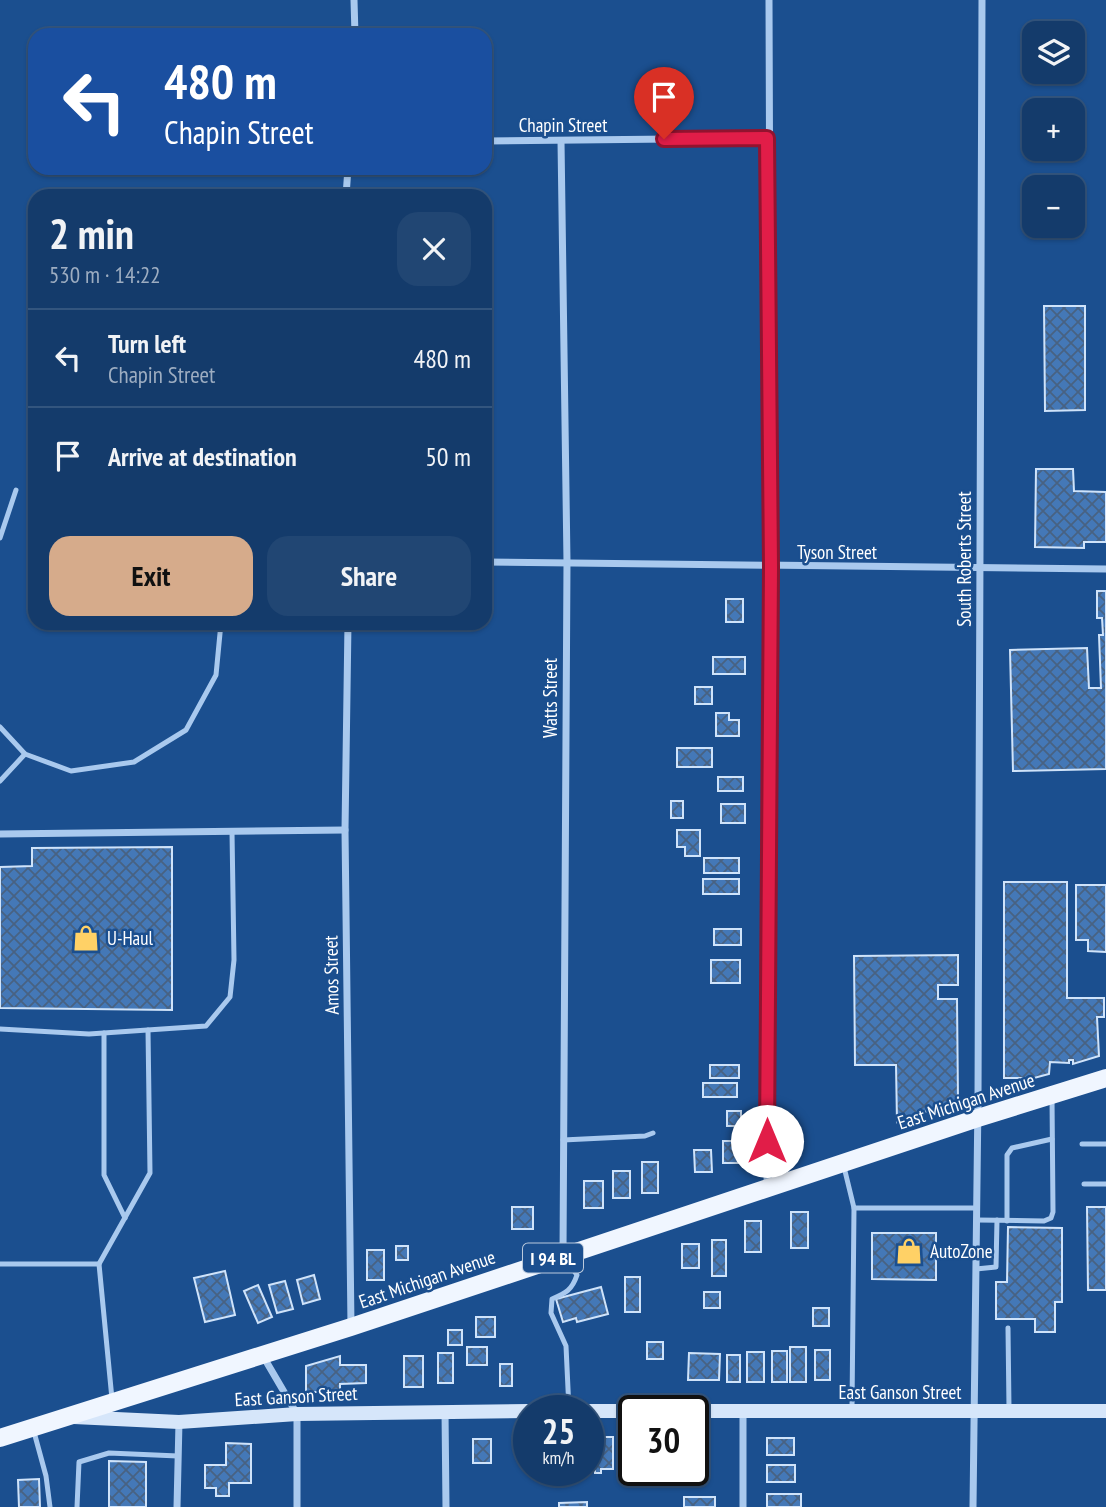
<!DOCTYPE html>
<html lang="en">
<head>
<meta charset="utf-8">
<style>
	:root { --surface:#143b6b; --page:#214673; --text:#f1f3f6; --muted:#9dadc1; --line:#33557e; --accent:#d6ab8b }
	body { margin:0; font-family:"PT Sans Narrow",sans-serif; background:var(--page); color:var(--text); height:100vh; display:flex; flex-direction:column; font-size:26px; white-space:nowrap }
	* { box-sizing:border-box; margin:0 }
	p { font-size:23px; color:var(--muted) }
	.icon { flex:none; width:38px; height:38px; fill:none; stroke:currentColor; stroke-width:2; stroke-linecap:round; stroke-linejoin:round }
	.map { position:relative; flex:1; overflow:hidden }
	.side { position:absolute; left:28px; top:189px; width:464px; height:441px; display:flex; flex-direction:column; background:var(--surface); border-radius:21px; box-shadow:0 2px 5px #0004,0 0 0 2px var(--line) }
	.side>* { flex:none }
	.banner { position:absolute; left:28px; top:28px; width:464px; height:147px; border-radius:21px; box-shadow:0 2px 5px #0004,0 0 0 2px var(--line); background:#1a4fa0; color:#fff; overflow:hidden }
	.controls { position:absolute; left:1022px; top:21px; display:grid; gap:14px }
	.controls a { display:grid; place-items:center; width:63px; height:63px; border-radius:14px; background:var(--surface); box-shadow:0 2px 5px #0004,0 0 0 2px var(--line); font-size:35px }
	.speed { position:absolute; left:513px; top:1395px; display:flex; gap:14px; font-size:35px; font-weight:700; text-align:center }
	.speed>* { display:grid; place-content:center; width:91px; height:91px; border-radius:50%; background:var(--surface); box-shadow:0 2px 5px #0004,0 0 0 2px var(--line); line-height:1 }
	.speed small { font-size:18px; font-weight:400 }
	.speed .limit { border:4px solid #111; border-radius:10px; background:#fff; color:#111 }
	.pin { position:absolute; display:grid; place-items:center; width:60px; height:60px; color:#fff; margin:-72px -30px; border-radius:50% 50% 50% 0; rotate:-45deg; box-shadow:0 0 7px #0007 }
	.pin .icon { rotate:45deg }
	.me { position:absolute; width:77px; margin:-38px; rotate:0deg; stroke-linejoin:round; filter:drop-shadow(0 0 5px #0008) }
	.turn { display:flex; align-items:center; gap:24px; height:147px; padding:0 21px; font-size:32px }
	.turn .icon { width:91px; height:91px; stroke-width:2.5 }
	.turn b { display:block; font-size:49px; line-height:60px }
	.round { display:grid; place-items:center; flex:none; width:74px; height:74px; border-radius:21px; background:var(--page) }
	.head { display:flex; align-items:center; justify-content:space-between; height:119px; padding:0 21px }
	h1 { font-size:42px; font-weight:800; line-height:52px }
	.primary-button { display:flex; gap:14px; margin-top:auto; padding:14px 21px }
	.primary-button a { flex:1; height:80px; border-radius:21px; background:var(--accent); color:#111; font-size:28px; font-weight:800; line-height:80px; text-align:center }
	.primary-button a+a { background:var(--page); color:var(--text) }
	ul { padding:0; list-style:none }
	li { display:flex; align-items:center; gap:21px; height:98px; padding:0 21px; border-top:2px solid var(--line) }
	li div { flex:1 }
	li b { display:block; font-size:26px }
	li em { font-style:normal }
	.map>svg:first-child { display:block }
	.building { fill:url(#building-cross-hatch); stroke:#cfe3fa; stroke-width:2 }
	.lines { fill:none; stroke-linecap:round; stroke-linejoin:round }
	.lane { stroke:#a9c9ee; stroke-width:5 }
	.street { stroke:#a9c9ee; stroke-width:7 }
	.secondary { stroke:#d6e6fa; stroke-width:14 }
	.primary { stroke:#f0f6ff; stroke-width:18 }
	.route-casing { stroke:#92132f; stroke-width:18 }
	.route { stroke:#e11d48; stroke-width:12 }
	.labels { text-anchor:middle; dominant-baseline:central; stroke-width:5; stroke-linejoin:round; paint-order:stroke }
	.shield { fill:#1b4f8f; stroke:#bbcadd; stroke-width:2 }
	.shield-label { font-size:18px; font-weight:bold; fill:#fff }
	.street-label { font-size:19px; fill:#fff; stroke:#1b4f8f }
	.poi-label { font-size:19px; fill:#fff; stroke:#1b4f8f; text-anchor:start }
</style>
</head>
<body>
<div class="map">
<svg width="1106" height="1507" viewBox="0 0 1106 1507">
	<defs>
		<pattern id="building-cross-hatch" width="8" height="8" patternUnits="userSpaceOnUse" patternTransform="scale(1.75)"><rect width="8" height="8" fill="#4478b7"/><path d="M0 0l8 8M0 8l8-8" fill="none" stroke="#486282"/></pattern>
	</defs>
	<rect width="100%" height="100%" fill="#1b4f8f"/>
	<!-- building -->
	<g class="building">
		<path d="M 1044,306 L 1085,306 L 1085,410 L 1045,411 Z"/>
		<path d="M 1036,469 L 1073,469 L 1074,491 L 1106,492 L 1106,542 L 1084,542 L 1084,548 L 1035,547 Z"/>
		<path d="M 1097,591 L 1106,591 L 1106,769 L 1013,771 L 1010,650 L 1087,648 L 1089,688 L 1101,688 L 1099,635 L 1103,635 L 1102,618 L 1097,618 Z"/>
		<rect x="726" y="599" width="17" height="23"/>
		<rect x="713" y="657" width="32" height="17"/>
		<rect x="695" y="687" width="17" height="17"/>
		<path d="M 716,713 L 729,713 L 729,720 L 739,720 L 739,736 L 716,736 Z"/>
		<rect x="677" y="748" width="35" height="19"/>
		<rect x="718" y="777" width="25" height="14"/>
		<rect x="671" y="801" width="12" height="17"/>
		<rect x="721" y="804" width="24" height="19"/>
		<path d="M 677,830 L 700,830 L 700,856 L 685,856 L 685,847 L 677,847 Z"/>
		<path d="M 172,847 L 172,1010 L 0,1008 L 0,867 L 32,866 L 32,848 Z"/>
		<rect x="704" y="858" width="35" height="15"/>
		<rect x="703" y="879" width="36" height="15"/>
		<path d="M 1004,882 L 1067,882 L 1067,998 L 1104,998 L 1104,1017 L 1097,1017 L 1099,1056 L 1073,1064 L 1073,1060 L 1069,1060 L 1069,1063 L 1050,1062 L 1049,1074 L 1034,1078 L 1004,1078 Z"/>
		<path d="M 1076,885 L 1106,885 L 1106,952 L 1088,951 L 1088,940 L 1076,940 Z"/>
		<rect x="714" y="929" width="27" height="16"/>
		<path d="M 958,955 L 958,985 L 938,985 L 938,999 L 957,999 L 958,1100 L 897,1122 L 896,1065 L 855,1065 L 854,956 Z"/>
		<rect x="711" y="960" width="29" height="23"/>
		<rect x="710" y="1065" width="29" height="13"/>
		<rect x="703" y="1083" width="34" height="14"/>
		<rect x="727" y="1111" width="14" height="15"/>
		<rect x="723" y="1141" width="16" height="22"/>
		<path d="M 694,1150 L 711,1150 L 712,1172 L 695,1172 Z"/>
		<rect x="642" y="1162" width="16" height="31"/>
		<rect x="613" y="1171" width="17" height="27"/>
		<rect x="584" y="1181" width="19" height="27"/>
		<rect x="512" y="1207" width="21" height="22"/>
		<path d="M 1087,1207 L 1106,1207 L 1106,1290 L 1088,1290 Z"/>
		<rect x="791" y="1212" width="17" height="36"/>
		<rect x="745" y="1221" width="16" height="31"/>
		<path d="M 1008,1227 L 1062,1228 L 1062,1302 L 1055,1302 L 1055,1332 L 1035,1332 L 1035,1319 L 996,1319 L 996,1282 L 1007,1282 Z"/>
		<path d="M 872,1233 L 936,1233 L 936,1280 L 872,1279 Z"/>
		<rect x="712" y="1240" width="14" height="36"/>
		<rect x="682" y="1244" width="17" height="24"/>
		<rect x="396" y="1246" width="12" height="14"/>
		<rect x="367" y="1250" width="17" height="30"/>
		<path d="M 225,1271 L 235,1315 L 205,1322 L 194,1278 Z"/>
		<path d="M 314,1275 L 320,1299 L 303,1304 L 297,1280 Z"/>
		<rect x="625" y="1277" width="15" height="35"/>
		<path d="M 285,1281 L 293,1309 L 277,1313 L 269,1285 Z"/>
		<path d="M 258,1285 L 272,1317 L 258,1323 L 244,1291 Z"/>
		<path d="M 601,1287 L 608,1314 L 577,1322 L 576,1318 L 563,1322 L 556,1299 Z"/>
		<rect x="704" y="1292" width="16" height="16"/>
		<rect x="813" y="1308" width="16" height="18"/>
		<rect x="476" y="1317" width="19" height="20"/>
		<rect x="448" y="1330" width="14" height="15"/>
		<rect x="647" y="1342" width="16" height="17"/>
		<rect x="467" y="1347" width="20" height="18"/>
		<rect x="790" y="1347" width="16" height="35"/>
		<rect x="815" y="1350" width="15" height="30"/>
		<rect x="772" y="1351" width="15" height="31"/>
		<rect x="747" y="1352" width="17" height="30"/>
		<rect x="438" y="1353" width="15" height="30"/>
		<path d="M 689,1353 L 720,1354 L 719,1380 L 688,1380 Z"/>
		<rect x="727" y="1355" width="13" height="27"/>
		<path d="M 340,1356 L 340,1365 L 366,1365 L 366,1383 L 340,1384 L 340,1392 L 306,1392 L 306,1366 Z"/>
		<rect x="404" y="1356" width="19" height="31"/>
		<rect x="500" y="1364" width="12" height="22"/>
		<path d="M 595,1437 L 613,1437 L 613,1469 L 601,1469 L 601,1473 L 595,1473 Z"/>
		<rect x="767" y="1438" width="27" height="17"/>
		<rect x="473" y="1439" width="18" height="24"/>
		<rect x="693" y="1440" width="16" height="19"/>
		<path d="M 226,1443 L 251,1444 L 251,1483 L 229,1483 L 229,1496 L 216,1496 L 216,1488 L 205,1488 L 205,1465 L 226,1465 Z"/>
		<path d="M 109,1461 L 146,1462 L 146,1507 L 109,1507 Z"/>
		<rect x="767" y="1465" width="28" height="17"/>
		<path d="M 556,1470 L 571,1470 L 571,1477 L 556,1476 Z"/>
		<path d="M 39,1479 L 40,1507 L 19,1507 L 18,1480 Z"/>
		<rect x="767" y="1494" width="34" height="13"/>
		<rect x="684" y="1497" width="31" height="10"/>
		<path d="M 587,1502 L 587,1507 L 559,1507 L 559,1503 Z"/>
	</g>
	<g class="lines">
		<!-- lane -->
		<g class="lane">
			<path d="M 0,538 L 16,490"/>
			<path d="M 0,727 L 25,754 L 71,771 L 134,762 L 186,730 L 216,675 L 221,623"/>
			<path d="M 0,781 L 25,754"/>
			<path d="M 0,1029 L 89,1034 L 206,1026 L 230,997 L 234,960 L 232,832"/>
			<path d="M 104,1033 L 104,1175 L 125,1218"/>
			<path d="M 563,1140 L 645,1136 L 653,1133"/>
			<path d="M 1082,1144 L 1106,1144"/>
			<path d="M 844,1167 L 854,1208 L 852,1408"/>
			<path d="M 1084,1184 L 1106,1184"/>
			<path d="M 854,1208 L 977,1208"/>
			<path d="M 977,1220 L 1044,1221 L 1051,1218 L 1053,1212 L 1052,1098"/>
			<path d="M 1007,1221 L 1007,1155 L 1012,1148 L 1052,1139"/>
			<path d="M 565,1258 L 577,1275 C 572,1290 566,1293 552,1299 L 551,1313 L 566,1346 L 569,1410"/>
			<path d="M 0,1264 L 99,1264 L 112,1399"/>
			<path d="M 99,1264 L 150,1173 L 148,1030"/>
			<path d="M 976,1269 L 996,1267 L 997,1220"/>
			<path d="M 1008,1328 L 1009,1408"/>
			<path d="M 34,1432 L 46,1476 L 50,1507"/>
			<path d="M 77,1507 L 79,1462 L 109,1453 L 178,1456"/>
		</g>
		<!-- street -->
		<g class="street">
			<path d="M 354,0 L 355,35"/>
			<path d="M 485,141 L 767,138"/>
			<path d="M 561,141 L 567,562 L 563,1254"/>
			<path d="M 346,196 L 348,168"/>
			<path d="M 485,562 L 1106,569"/>
			<path d="M 348,623 L 345,830 L 351,1326"/>
			<path d="M 0,834 L 345,830"/>
			<path d="M 767,1189 L 771,567 L 769,0"/>
			<path d="M 263,1356 L 297,1414 L 297,1507"/>
			<path d="M 445,1411 L 446,1507"/>
			<path d="M 743,1411 L 743,1507"/>
			<path d="M 177,1507 L 179,1422"/>
			<path d="M 973,1507 L 978,1100 L 982,0"/>
		</g>
		<!-- secondary -->
		<g class="secondary">
			<path d="M 588,1411 L 634,1411"/>
			<path d="M 693,1411 L 1106,1411"/>
			<path d="M 74,1417 L 179,1422 L 297,1414 L 528,1411"/>
		</g>
		<!-- primary -->
		<path class="primary" d="M 0,1438 L 351,1327 L 978,1118 L 1106,1078"/>
	</g>
	<g class="lines">
		<!-- route casing -->
		<g class="route-casing">
			<path id="route" d="M 664,139 L 767,138 L 771,567 L 767,1141"/>
		</g>
		<!-- route -->
		<use href="#route" class="route"/>
	</g>
	<!-- icons -->
	<defs>
		<g id="shop-bare" transform="scale(2.1)"><path d="M-5-2.5h2.3a2.7 3.5 0 0 1 5.4 0H5L5.5 6h-11ZM-1.5-2.5h3a1.5 2.3 0 0 0-3 0Z" fill="#ffd166" stroke="#1b4f8f" stroke-width="2.5" paint-order="stroke"/></g>
	</defs>
	<g fill-rule="evenodd">
		<use href="#shop-bare" x="86" y="938"/>
		<use href="#shop-bare" x="909" y="1251"/>
	</g>
	<g class="labels">
		<!-- shield labels -->
		<rect class="shield" x="523" y="1243.5" width="60" height="29" rx="5"/>
		<g class="shield-label">
			<text x="553" y="1258">I 94 BL</text>
		</g>
		<!-- street labels -->
		<g class="street-label">
			<text x="563" y="125">Chapin Street</text>
			<text x="837" y="552">Tyson Street</text>
			<text transform="translate(964 559) rotate(-90)">South Roberts Street</text>
			<text transform="translate(550 698) rotate(-90)">Watts Street</text>
			<text transform="translate(331 975) rotate(-91)">Amos Street</text>
			<text transform="translate(966 1101) rotate(-18)">East Michigan Avenue</text>
			<text transform="translate(427 1279) rotate(-19)">East Michigan Avenue</text>
			<text x="900" y="1392">East Ganson Street</text>
			<text transform="translate(296 1396) rotate(-3)">East Ganson Street</text>
		</g>
		<!-- poi labels -->
		<g class="poi-label">
			<text x="107" y="938">U-Haul</text>
			<text x="930" y="1251">AutoZone</text>
		</g>
	</g>
</svg>
<div class="controls">
<a><svg class="icon" aria-label="layers" viewBox="0 0 24 24"><path d="M12 4l9 5-9 5-9-5zM3 14l9 5 9-5"/></svg></a>
<a>+</a>
<a>−</a>
</div>
<div class="speed"><div>25<small>km/h</small></div><div class="limit">30</div></div>
<div class="pin" style="left:664px;top:139px;background:#d93025"><svg class="icon" aria-label="arrive" viewBox="0 0 24 24"><path d="M6 21V4h12l-3 4 3 4H6"/></svg></div>
<svg class="me" style="left:767px;top:1141px" viewBox="-20 -20 40 40"><circle r="19" fill="#fff"/><path d="M0-13L10 11 0 6-10 11z" fill="#e11d48"/></svg>
<div class="banner">
<div class="turn"><svg class="icon" aria-label="left" viewBox="0 0 24 24"><path d="M17 20v-9H6M10 6l-5 5 5 5"/></svg><div><b>480 m</b>Chapin Street</div></div>
</div>
<section class="side">
<div class="head"><div><h1>2 min</h1><p>530 m · 14:22</p></div><a class="round"><svg class="icon" aria-label="close" viewBox="0 0 24 24"><path d="M6 6l12 12M18 6L6 18"/></svg></a></div>
<ul>
<li><svg class="icon" aria-label="left" viewBox="0 0 24 24"><path d="M17 20v-9H6M10 6l-5 5 5 5"/></svg><div><b>Turn left</b><p>Chapin Street</p></div><em>480 m</em></li>
<li><svg class="icon" aria-label="arrive" viewBox="0 0 24 24"><path d="M6 21V4h12l-3 4 3 4H6"/></svg><div><b>Arrive at destination</b></div><em>50 m</em></li>
</ul>
<div class="primary-button"><a>Exit</a><a>Share</a></div>
</section>
</div>
</body>
</html>
